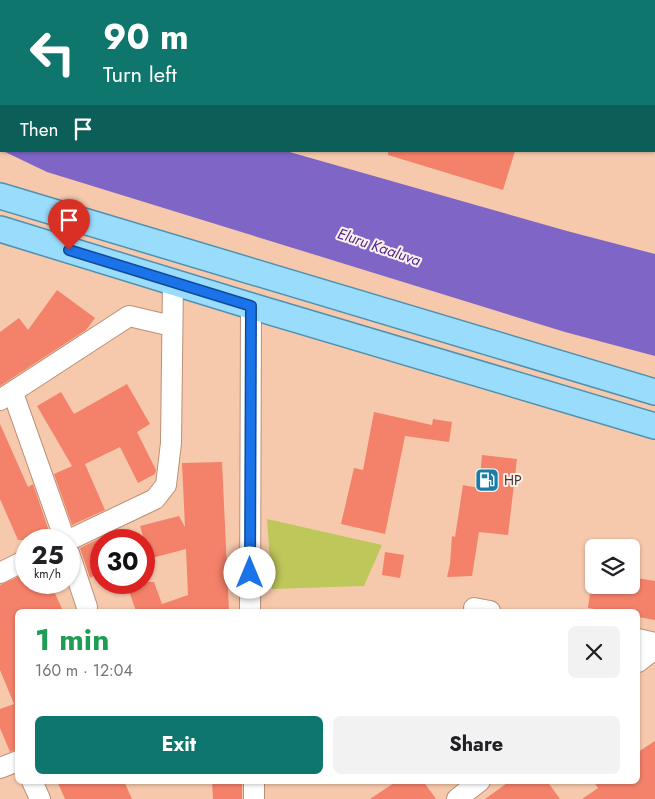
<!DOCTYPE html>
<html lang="en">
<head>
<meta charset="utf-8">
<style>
	:root { --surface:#fff; --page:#f2f2f2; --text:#202124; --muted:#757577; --accent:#0f766e }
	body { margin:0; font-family:Jost,sans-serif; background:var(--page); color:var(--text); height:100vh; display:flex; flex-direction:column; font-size:19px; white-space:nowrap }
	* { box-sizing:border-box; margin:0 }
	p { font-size:16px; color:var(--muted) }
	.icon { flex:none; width:28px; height:28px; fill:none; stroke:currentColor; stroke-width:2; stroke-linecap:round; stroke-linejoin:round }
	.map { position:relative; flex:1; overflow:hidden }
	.side { position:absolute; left:15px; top:609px; width:625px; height:175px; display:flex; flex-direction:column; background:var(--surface); border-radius:8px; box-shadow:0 1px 4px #0004 }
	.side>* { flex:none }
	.guide { position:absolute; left:0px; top:0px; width:655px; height:152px; box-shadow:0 1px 4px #0004; background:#0f766e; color:#fff; overflow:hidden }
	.buttons { position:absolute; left:585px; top:539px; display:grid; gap:10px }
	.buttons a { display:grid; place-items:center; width:55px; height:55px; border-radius:8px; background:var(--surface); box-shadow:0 1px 4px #0004; font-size:25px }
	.speed { position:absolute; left:15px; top:529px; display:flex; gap:10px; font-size:25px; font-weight:700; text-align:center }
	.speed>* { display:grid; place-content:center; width:65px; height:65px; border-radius:50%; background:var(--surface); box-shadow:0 1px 4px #0004; line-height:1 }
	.speed small { font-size:12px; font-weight:400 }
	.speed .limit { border:8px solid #d22; background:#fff; color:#111 }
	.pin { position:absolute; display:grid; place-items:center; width:42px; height:42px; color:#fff; margin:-51px -21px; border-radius:50% 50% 50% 0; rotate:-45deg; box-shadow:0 0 5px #0007 }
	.pin .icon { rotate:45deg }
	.me { position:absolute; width:55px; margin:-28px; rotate:0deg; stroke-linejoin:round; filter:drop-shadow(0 0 4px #0008) }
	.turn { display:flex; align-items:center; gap:18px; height:105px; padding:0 20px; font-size:22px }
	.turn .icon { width:65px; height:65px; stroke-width:2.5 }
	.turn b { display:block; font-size:35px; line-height:42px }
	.then { display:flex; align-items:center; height:48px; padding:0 20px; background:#0003; gap:10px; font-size:19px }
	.round { display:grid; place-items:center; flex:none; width:52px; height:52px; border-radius:8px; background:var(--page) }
	.head { display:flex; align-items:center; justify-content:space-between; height:85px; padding:0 20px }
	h1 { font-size:30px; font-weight:700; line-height:38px; color:#1e9e55 }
	.primary-button { display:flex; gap:10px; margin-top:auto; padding:10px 20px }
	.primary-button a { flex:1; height:58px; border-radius:8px; background:var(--accent); color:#fff; font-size:20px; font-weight:700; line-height:58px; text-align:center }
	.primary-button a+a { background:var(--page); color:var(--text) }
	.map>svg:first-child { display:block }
	.green { fill:#bec75a }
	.water { fill:#7e65c6 }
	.building { fill:#f48169 }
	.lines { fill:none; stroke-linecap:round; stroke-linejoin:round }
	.minor-casing { stroke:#bb9075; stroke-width:22 }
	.major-casing { stroke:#5091b0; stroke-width:28 }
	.minor { stroke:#fff; stroke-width:20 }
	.major { stroke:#9adcfc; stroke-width:25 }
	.route-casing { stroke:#114b97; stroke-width:12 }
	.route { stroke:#1a73e8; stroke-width:9 }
	.labels { text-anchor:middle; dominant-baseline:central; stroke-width:4; stroke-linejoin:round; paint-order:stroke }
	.poi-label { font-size:14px; fill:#443227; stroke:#fcf2ed; text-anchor:start }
	.water-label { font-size:15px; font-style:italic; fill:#4b1f94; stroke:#fcf2ed }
</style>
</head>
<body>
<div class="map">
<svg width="655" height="799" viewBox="0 0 655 799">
	<rect width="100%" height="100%" fill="#f7c9ac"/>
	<!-- green -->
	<path class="green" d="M 267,519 L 382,545 L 364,586 L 272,589 Z"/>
	<!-- water -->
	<path class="water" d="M 3,151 L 286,151 L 567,231 L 655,254 L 655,356 L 565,332 L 47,172 Z"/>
	<!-- building -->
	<g class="building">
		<path d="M 388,151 L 515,151 L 503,190 L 388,155 Z"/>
		<path d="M 57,290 L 95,318 L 86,330 L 0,386 L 0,332 L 19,318 L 28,330 Z"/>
		<path d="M 127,384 L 150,424 L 137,432 L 156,470 L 155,474 L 138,483 L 120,447 L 85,464 L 105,510 L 72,525 L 54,474 L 72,466 L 37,406 L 61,392 L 74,414 Z"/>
		<path d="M 374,412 L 432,425 L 433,419 L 452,422 L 449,442 L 405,436 L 385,534 L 341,524 L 354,468 L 363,470 Z"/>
		<path d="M 0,424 L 28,487 L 33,484 L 52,540 L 18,540 L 0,499 Z"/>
		<path d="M 482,455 L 517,459 L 508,535 L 479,532 L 472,576 L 447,577 L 450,564 L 452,536 L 455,537 L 463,485 L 479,488 Z"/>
		<path d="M 222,462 L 229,611 L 136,611 L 126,582 L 154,582 L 162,604 L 188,595 L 186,549 L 144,560 L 144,540 L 140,526 L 179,516 L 185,527 L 182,463 Z"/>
		<path d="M 101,538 L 101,572 L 90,578 L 80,548 Z"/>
		<path d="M 385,552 L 404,555 L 400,578 L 382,575 Z"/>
		<path d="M 26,573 L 26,582 L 50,582 L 63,611 L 18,611 L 18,749 L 10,752 L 0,728 L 0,709 L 14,704 L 0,670 L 0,585 Z"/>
		<path d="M 631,577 L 655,581 L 655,620 L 638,617 L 638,611 L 607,611 L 588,608 L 591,585 L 631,585 Z"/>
		<path d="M 655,741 L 655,799 L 582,799 L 598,788 L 593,781 L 638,781 L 638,752 Z"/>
		<path d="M 57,781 L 124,781 L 132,799 L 65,799 Z"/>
		<path d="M 212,781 L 242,781 L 242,799 L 213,799 Z"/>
		<path d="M 397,781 L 423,781 L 436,799 L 370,799 Z"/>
		<path d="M 510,781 L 547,781 L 560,799 L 485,799 Z"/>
	</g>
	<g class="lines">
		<!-- minor casing -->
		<g class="minor-casing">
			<g id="minor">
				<path d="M 573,0 L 573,1"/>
				<path d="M 654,60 L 655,60"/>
				<path d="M 13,393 L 65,540"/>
				<path d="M 0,400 L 129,316 L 172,326"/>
				<path d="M 69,540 L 155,499 L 166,485 L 171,443 L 173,282"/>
				<path d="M 69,553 L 87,607"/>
				<path d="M 0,573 L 26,560"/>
				<path d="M 474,608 L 490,611"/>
				<path d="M 250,611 L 251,306"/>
				<path d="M 638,639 L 655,643"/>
				<path d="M 638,662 L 655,649"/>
				<path d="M 0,768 L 18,761"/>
				<path d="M 32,781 L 40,799"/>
				<path d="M 254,781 L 254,799"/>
				<path d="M 457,799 L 480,781"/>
			</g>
		</g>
		<!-- major casing -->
		<g class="major-casing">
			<g id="major">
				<path d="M 199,0 L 203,1"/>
				<path d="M 253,0 L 257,1"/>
				<path d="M 654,109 L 655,110"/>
				<path d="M 654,136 L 655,136"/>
				<path d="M 0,196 L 655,392"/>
				<path d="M 0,229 L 251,306 L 655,426"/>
			</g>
		</g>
		<!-- minor -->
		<use href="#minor" class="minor"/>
		<!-- major -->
		<use href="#major" class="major"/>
	</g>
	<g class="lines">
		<!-- route casing -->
		<g class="route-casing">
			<path id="route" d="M 69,250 L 251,306 L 250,573"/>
		</g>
		<!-- route -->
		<use href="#route" class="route"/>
	</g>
	<!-- icons -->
	<defs>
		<g id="fuel-square" transform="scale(1.25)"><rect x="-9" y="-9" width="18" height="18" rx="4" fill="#187da8" stroke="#fcf2ed"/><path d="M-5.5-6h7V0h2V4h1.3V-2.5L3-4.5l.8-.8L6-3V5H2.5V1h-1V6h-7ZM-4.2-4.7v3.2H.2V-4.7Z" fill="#fff"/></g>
	</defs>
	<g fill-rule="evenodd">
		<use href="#fuel-square" x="487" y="480"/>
	</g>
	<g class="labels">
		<!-- poi labels -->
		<g class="poi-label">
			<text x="504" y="480">HP</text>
		</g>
		<!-- water labels -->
		<g class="water-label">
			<text transform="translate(379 247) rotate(19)">Eluru Kaaluva</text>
		</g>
	</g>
</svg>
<div class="buttons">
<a><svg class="icon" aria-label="layers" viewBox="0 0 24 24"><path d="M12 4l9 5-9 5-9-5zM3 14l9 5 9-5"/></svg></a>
</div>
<div class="speed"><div>25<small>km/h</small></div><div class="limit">30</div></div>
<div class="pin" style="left:69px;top:250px;background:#d93025"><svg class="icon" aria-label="arrive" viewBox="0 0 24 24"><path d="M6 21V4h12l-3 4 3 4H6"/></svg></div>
<svg class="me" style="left:250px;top:573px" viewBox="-20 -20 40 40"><circle r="19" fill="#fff"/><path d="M0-13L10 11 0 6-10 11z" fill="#1a73e8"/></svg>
<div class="guide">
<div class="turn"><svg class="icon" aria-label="left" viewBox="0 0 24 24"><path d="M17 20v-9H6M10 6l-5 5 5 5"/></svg><div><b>90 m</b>Turn left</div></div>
<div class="then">Then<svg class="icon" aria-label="arrive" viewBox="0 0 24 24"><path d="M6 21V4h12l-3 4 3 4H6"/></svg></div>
</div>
<section class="side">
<div class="head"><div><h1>1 min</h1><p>160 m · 12:04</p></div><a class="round"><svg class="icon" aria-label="close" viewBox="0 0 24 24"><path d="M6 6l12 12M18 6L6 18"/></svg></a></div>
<div class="primary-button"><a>Exit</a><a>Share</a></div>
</section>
</div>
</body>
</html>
